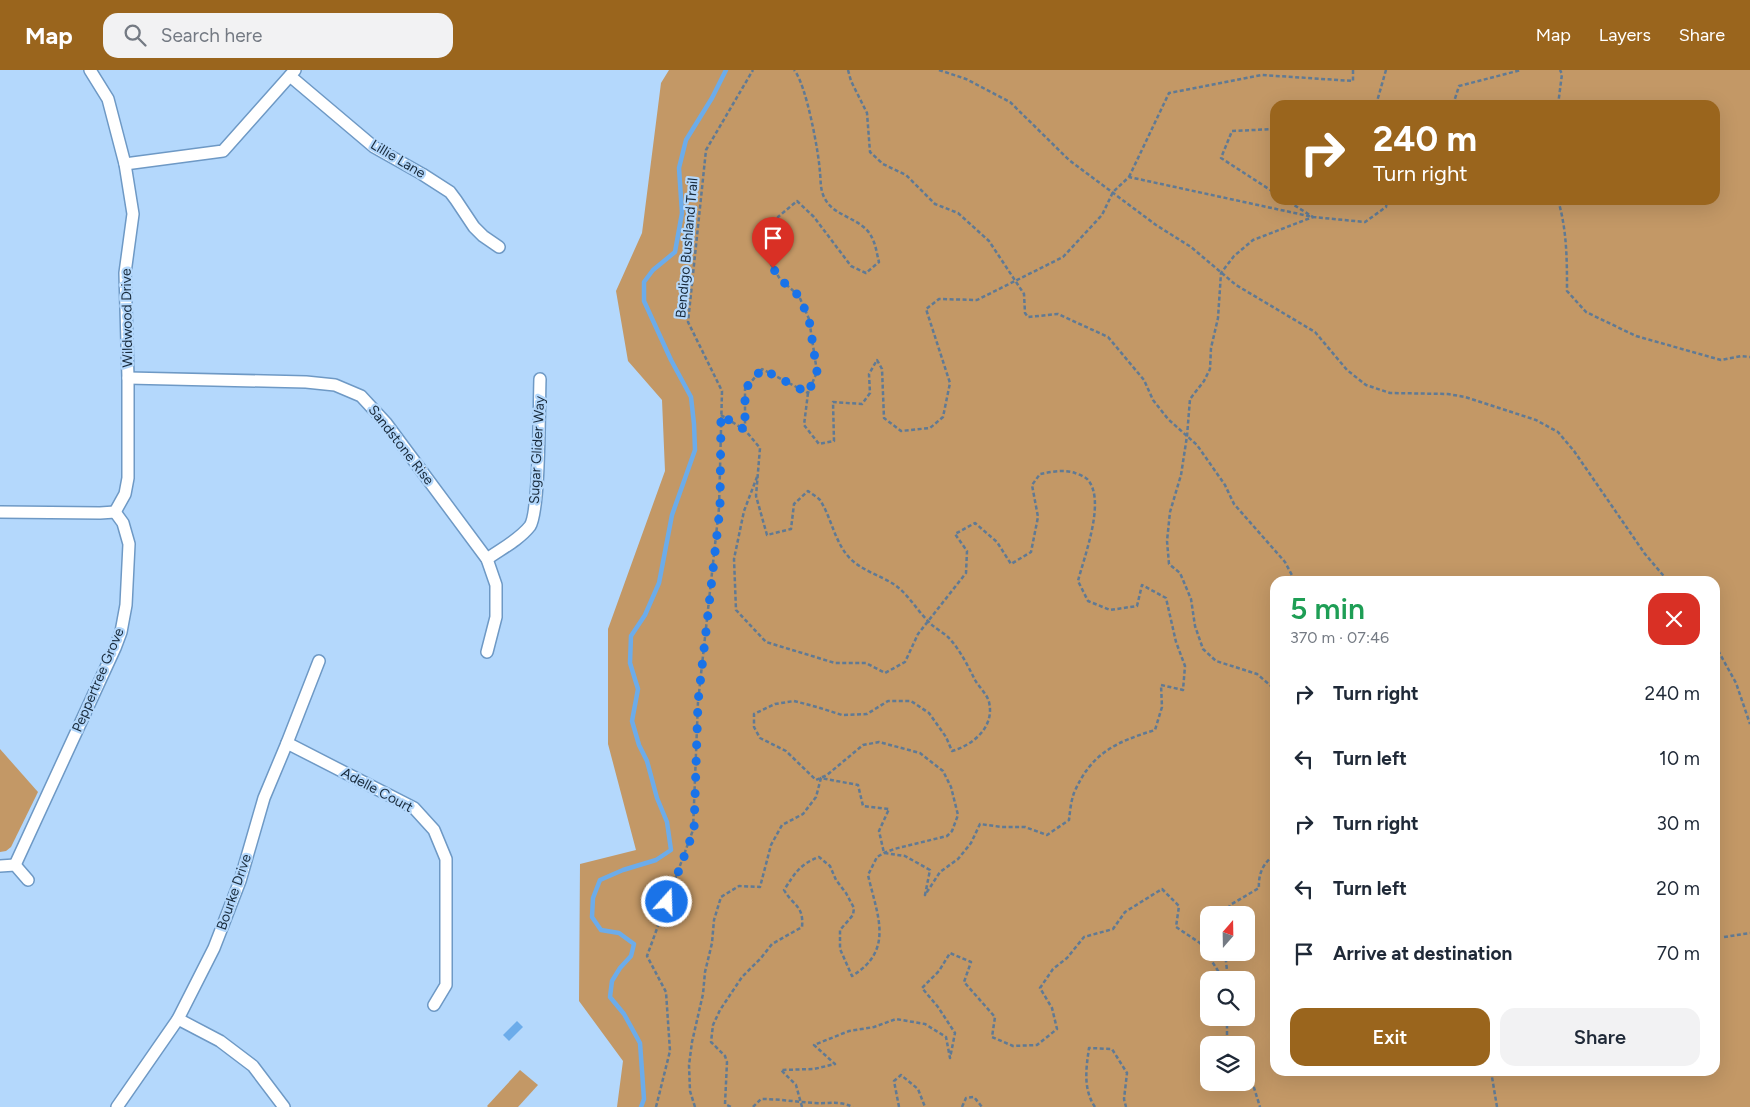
<!DOCTYPE html>
<html lang="en">
<head>
<meta charset="utf-8">
<style>
	:root { --surface:#fff; --page:#f2f2f3; --text:#1f2937; --muted:#747a83; --accent:#9a651d }
	body { margin:0; font-family:Figtree,sans-serif; background:var(--page); color:var(--text); height:100vh; display:flex; flex-direction:column; font-size:19px; white-space:nowrap }
	* { box-sizing:border-box; margin:0 }
	p { font-size:16px; color:var(--muted) }
	.icon { flex:none; width:28px; height:28px; fill:none; stroke:currentColor; stroke-width:2; stroke-linecap:round; stroke-linejoin:round }
	.map { position:relative; flex:1; overflow:hidden }
	.drawer { position:absolute; left:1270px; top:506px; width:450px; height:500px; display:flex; flex-direction:column; background:var(--surface); border-radius:15px; box-shadow:0 5px 20px #0002 }
	.drawer>* { flex:none }
	.banner { position:absolute; left:1270px; top:30px; width:450px; height:105px; border-radius:15px; box-shadow:0 5px 20px #0002; background:#9a651d; color:#fff; overflow:hidden }
	.needle { width:32px; rotate:20deg }
	.controls { position:absolute; left:1200px; top:836px; display:grid; gap:10px }
	.controls a { display:grid; place-items:center; width:55px; height:55px; border-radius:10px; background:var(--surface); box-shadow:0 5px 20px #0002; font-size:25px }
	.pin { position:absolute; display:grid; place-items:center; width:42px; height:42px; color:#fff; margin:-51px -21px; border-radius:50% 50% 50% 0; rotate:-45deg; box-shadow:0 0 5px #0007 }
	.pin .icon { rotate:45deg }
	.me { position:absolute; width:55px; margin:-28px; rotate:20deg; stroke-linejoin:round; filter:drop-shadow(0 0 4px #0008) }
	.turn { display:flex; align-items:center; gap:18px; height:105px; padding:0 20px; font-size:22px }
	.turn .icon { width:65px; height:65px; stroke-width:2.5 }
	.turn b { display:block; font-size:35px; line-height:42px }
	.round { display:grid; place-items:center; flex:none; width:52px; height:52px; border-radius:15px; background:var(--page) }
	.headline { display:flex; align-items:center; justify-content:space-between; height:85px; padding:0 20px }
	h1 { font-size:30px; font-weight:600; line-height:38px; color:#1e9e55 }
	.cta { display:flex; gap:10px; margin-top:auto; padding:10px 20px }
	.cta a { flex:1; height:58px; border-radius:15px; background:var(--accent); color:#fff; font-size:20px; font-weight:600; line-height:58px; text-align:center }
	.cta a+a { background:var(--page); color:var(--text) }
	ul { padding:0; list-style:none }
	li { display:flex; align-items:center; gap:15px; height:65px; padding:0 20px }
	li div { flex:1 }
	li b { display:block; font-size:19px }
	li em { font-style:normal }
	header { display:flex; align-items:center; gap:30px; box-sizing:border-box; height:70px; padding:0 25px; background:var(--accent); color:#fff }
	header strong { font-size:24px }
	nav { display:flex; gap:28px; margin-inline-start:auto; font-size:18px }
	.search { width:350px; height:45px; background:var(--page); display:flex; align-items:center; gap:12px; box-sizing:border-box; padding:0 18px; border-radius:15px; color:var(--muted); font-size:19px }
	.map>svg:first-child { display:block }
	.green { fill:#c39866; fill-rule:evenodd }
	.water { fill:#6cacea }
	.lines { fill:none; stroke-linecap:round; stroke-linejoin:round }
	.stream { stroke:#6cacea; stroke-width:4.5 }
	.street-casing { stroke:#6e99c5; stroke-width:14 }
	.path { stroke:#607a94; stroke-width:2.5; stroke-dasharray:4 2.5; stroke-linecap:butt }
	.street { stroke:#fff; stroke-width:11 }
	.route { stroke:#1a73e8; stroke-width:9; stroke-dasharray:0 16.2 }
	.labels { text-anchor:middle; dominant-baseline:central; stroke-width:4.5; stroke-linejoin:round; paint-order:stroke }
	.street-label { font-size:14px; fill:#182a3b; stroke:#b4d8fc }
</style>
</head>
<body>
<header>
<strong>Map</strong>
<div class="search"><svg class="icon" aria-label="search" viewBox="0 0 24 24"><circle cx="10" cy="10" r="6"/><path d="M15 15l6 6"/></svg>Search here</div>
<nav><a>Map</a><a>Layers</a><a>Share</a></nav>
</header>
<div class="map">
<svg width="1750" height="1037" viewBox="0 0 1750 1037">
	<rect width="100%" height="100%" fill="#b4d8fc"/>
	<!-- green -->
	<g class="green">
		<path d="M 669,0 L 1750,0 L 1750,1037 L 617,1037 L 623,991 L 579,931 L 580,794 L 636,780 L 608,674 L 608,559 L 665,401 L 662,330 L 628,291 L 616,221 L 642,163 L 661,13 ZM 1275,35 L 1715,35 L 1715,130 L 1275,130 ZM 1275,511 L 1715,511 L 1715,1001 L 1275,1001 ZM 1209,845 L 1246,845 L 1246,882 L 1209,882 ZM 1209,910 L 1246,910 L 1246,948 L 1209,948 ZM 1209,975 L 1246,975 L 1246,1012 L 1209,1012 Z"/>
		<path d="M 0,679 L 38,722 L 11,777 L 6,781 L 0,782 Z"/>
		<path d="M 520,1000 L 538,1015 L 518,1037 L 488,1037 L 487,1036 Z"/>
	</g>
	<!-- water -->
	<path class="water" d="M 517,951 L 523,957 L 509,971 L 503,965 Z"/>
	<g class="lines">
		<!-- stream -->
		<path class="stream" d="M 641,1037 L 644,1029 L 640,973 L 624,944 L 610,927 L 612,911 L 620,898 L 631,886 L 634,874 L 619,863 L 601,860 L 592,847 L 593,828 L 600,810 L 623,800 L 656,790 L 671,780 L 667,752 L 657,728 L 647,691 L 639,675 L 632,651 L 638,619 L 630,593 L 631,566 L 645,545 L 659,513 L 672,445 L 695,380 L 694,354 L 691,327 L 671,290 L 644,231 L 644,212 L 653,200 L 675,182 L 682,143 L 679,98 L 686,70 L 712,28 L 726,0"/>
		<!-- street casing -->
		<g class="street-casing">
			<g id="street">
				<path d="M 90,0 L 108,29 L 125,94 L 133,144 L 125,203 L 128,308 L 128,408 L 125,424 L 115,442"/>
				<path d="M 290,6 L 374,77 L 422,104 L 450,122 L 456,130 L 474,157 L 483,166 L 499,177"/>
				<path d="M 125,94 L 223,81 L 295,0"/>
				<path d="M 128,308 L 306,312 L 335,315 L 361,326 L 386,353 L 487,489 L 496,515 L 496,547 L 487,582"/>
				<path d="M 0,442 L 100,443 L 115,442"/>
				<path d="M 487,489 C 501,479 519,470 530,456 C 540,441 539,334 540,309"/>
				<path d="M 287,673 L 414,738 L 434,760 L 446,789 L 446,915 L 434,935"/>
				<path d="M 15,795 L 115,578 L 121,562 L 126,535 L 129,474 L 123,453 L 115,442"/>
				<path d="M 0,796 L 15,795 L 28,810"/>
				<path d="M 178,949 L 220,971 L 253,996 L 284,1037"/>
				<path d="M 117,1037 L 178,949 L 214,878 L 240,811 L 264,728 L 287,673 L 319,591"/>
			</g>
		</g>
		<!-- path -->
		<g class="path">
			<path d="M 848,0 L 851,11 L 867,43 L 870,82 L 883,94 L 906,105 L 935,134 L 958,143 L 989,171 L 1024,224 L 1025,243 L 1028,247 L 1058,244 L 1108,267 L 1144,310 L 1153,330 L 1168,349 L 1197,375 L 1225,415 L 1234,434 L 1285,492 L 1295,511"/>
			<path d="M 939,0 L 966,9 L 1010,32 L 1069,90 L 1156,155 L 1191,177 L 1236,215 L 1315,262 L 1347,300 L 1366,315 L 1390,323 L 1448,324 L 1465,327 L 1536,350 L 1558,362 L 1574,381 L 1645,484 L 1668,511"/>
			<path d="M 1376,35 L 1386,0"/>
			<path d="M 1453,35 L 1459,16 L 1521,0"/>
			<path d="M 1558,35 L 1562,4 L 1560,0"/>
			<path d="M 1275,59 L 1232,61 L 1221,88 L 1275,123"/>
			<path d="M 1129,107 L 1169,23 L 1262,5 L 1353,11 L 1353,0"/>
			<path d="M 1558,130 C 1567,160 1567,190 1567,221 L 1586,242 L 1636,266 L 1721,290 L 1741,286 L 1750,287"/>
			<path d="M 808,323 L 804,355 L 819,374 L 834,371 L 833,332 L 862,334 L 870,323 L 869,304 L 877,290 L 882,299 L 884,348 L 901,361 L 930,358 L 943,347 L 950,313 L 926,239 L 939,229 L 977,230 L 1063,187 L 1102,145 L 1113,122 L 1129,107 L 1313,147 L 1365,152 L 1386,137 L 1387,130"/>
			<path d="M 721,345 L 745,360 L 760,378 L 756,426 L 767,465 L 791,459 L 794,434 L 808,421 C 812,424 817,427 820,430 C 831,447 834,469 847,485 C 859,500 880,505 895,515 C 909,525 918,542 931,554 C 936,559 944,563 949,568 C 960,580 968,596 975,610 C 979,617 987,624 989,632 C 995,657 973,675 952,681 L 946,667 L 929,643 L 911,631 L 888,631 L 867,644 L 842,645 L 817,637 L 794,631 L 775,634 L 754,644 L 754,657 L 760,668 L 786,681 L 816,710 L 827,705 L 863,675 L 879,672 L 920,683 L 943,701 L 951,717 L 958,745 L 952,761 L 947,766 L 894,779 L 884,783 L 877,787 L 868,805 C 877,845 895,880 852,906 L 840,879 L 840,860 L 853,845 L 854,838 L 846,823 L 836,810 L 830,796 L 819,787 C 800,794 795,803 784,820 C 793,836 804,835 802,857 L 772,874 L 761,888 L 742,907 L 720,940 L 713,955 L 711,972 L 725,986 L 727,992 L 725,1034 L 731,1037"/>
			<path d="M 745,360 L 745,319 L 762,299 L 808,323 L 817,302 L 809,249 L 799,226 L 780,209 L 767,188 L 778,147 L 797,131 L 814,147 L 851,196 L 866,203 L 879,192 C 877,185 876,176 873,170 C 865,148 835,148 825,129 C 820,120 821,112 820,103 C 819,83 806,13 794,0"/>
			<path d="M 1715,575 L 1736,613 L 1750,654"/>
			<path d="M 1275,624 L 1271,616 L 1257,604 L 1216,591 L 1203,579 L 1195,556 L 1191,529 L 1180,503 L 1169,494 L 1167,471 L 1170,442 L 1181,405 L 1187,366 L 1190,329 L 1204,311 L 1210,299 L 1211,278 L 1218,248 L 1221,203 L 1234,186 L 1253,170 L 1313,147 L 1286,130"/>
			<path d="M 1226,845 L 1230,835 L 1259,818 C 1258,805 1263,792 1275,785"/>
			<path d="M 1724,867 L 1750,863"/>
			<path d="M 1225,882 L 1228,910"/>
			<path d="M 1227,948 L 1227,975"/>
			<path d="M 1246,992 L 1260,1037"/>
			<path d="M 1491,1001 L 1497,1037"/>
			<path d="M 656,1037 L 670,981 L 666,922 L 647,886 L 693,760 L 698,632 L 719,438 L 722,321 L 688,252 L 706,80 L 753,0"/>
			<path d="M 695,1037 L 690,1021 L 689,995 L 692,972 L 703,924 L 705,902 L 712,873 L 714,850 L 721,827 L 739,816 L 760,817 L 771,775 L 782,755 L 803,744 L 816,727 L 821,708 L 858,715 L 863,736 L 889,739 L 879,761 L 884,783 L 905,786 L 930,800 L 925,825 L 940,802 L 958,789 L 971,773 L 980,754 L 1002,757 L 1025,757 L 1047,765 L 1069,750 C 1070,741 1071,731 1074,723 C 1091,683 1116,672 1155,660 L 1162,637 L 1161,615 L 1183,620 L 1185,596 L 1176,572 L 1166,528 L 1142,515 L 1137,536 L 1110,540 L 1088,531 L 1078,511 C 1084,487 1106,431 1088,410 C 1086,407 1078,404 1075,403 C 1064,399 1051,402 1040,404 L 1032,415 L 1038,447 L 1031,482 L 1011,494 L 997,472 L 975,453 L 955,464 L 967,481 L 966,503 L 918,564 L 905,592 L 885,603 L 866,593 L 835,593 L 766,572 L 736,540 L 734,489 L 744,441 L 757,407"/>
			<path d="M 753,1037 L 761,1029 C 779,1029 797,1032 815,1033 C 832,1034 836,1030 853,1037"/>
			<path d="M 802,1037 L 796,1015 L 781,1000 L 814,999 L 835,994 L 814,975 L 849,961 L 874,957 L 896,949 L 925,954 L 946,967 L 950,988 L 955,963 L 938,937 L 922,918 L 939,901 L 950,883 L 971,892 L 964,912 L 995,947 L 992,967 L 1013,976 L 1037,975 L 1057,959 L 1052,938 L 1040,918 L 1053,899 L 1067,888 L 1084,867 L 1113,859 L 1125,842 L 1162,819 L 1179,836 L 1176,857 L 1200,873 L 1224,910"/>
			<path d="M 899,1037 L 894,1011 L 901,1005 L 918,1019 L 925,1037"/>
			<path d="M 962,1037 L 966,1028 L 974,1027 L 982,1037"/>
			<path d="M 1095,1037 C 1083,1019 1086,999 1089,978 L 1112,979 L 1127,1003 L 1124,1029 L 1126,1037"/>
		</g>
		<!-- street -->
		<use href="#street" class="street"/>
	</g>
	<g class="lines">
		<!-- route -->
		<path class="route" d="M 667,832 L 694,760 L 698,632 L 720,438 L 721,345 L 745,360 L 745,319 L 762,299 L 808,323 L 817,302 L 809,249 L 799,226 L 780,209 L 773,198"/>
	</g>
	<g class="labels">
		<!-- street labels -->
		<g class="street-label">
			<text transform="translate(398 89) rotate(31)">Lillie Lane</text>
			<text transform="translate(687 178) rotate(-85)">Bendigo Bushland Trail</text>
			<text transform="translate(127 248) rotate(-91)">Wildwood Drive</text>
			<text transform="translate(401 375) rotate(52)">Sandstone Rise</text>
			<text transform="translate(537 380) rotate(-87)">Sugar Glider Way</text>
			<text transform="translate(98 610) rotate(-67)">Peppertree Grove</text>
			<text transform="translate(377 720) rotate(28)">Adelle Court</text>
			<text transform="translate(234 822) rotate(-71)">Bourke Drive</text>
		</g>
	</g>
</svg>
<div class="controls">
<a><svg class="needle" viewBox="-14 -14 28 28"><path d="M0-13l5 13h-10z" fill="#e53935"/><path d="M0 13l5-13h-10z" fill="#747a83"/></svg></a>
<a><svg class="icon" aria-label="search" viewBox="0 0 24 24"><circle cx="10" cy="10" r="6"/><path d="M15 15l6 6"/></svg></a>
<a><svg class="icon" aria-label="layers" viewBox="0 0 24 24"><path d="M12 4l9 5-9 5-9-5zM3 14l9 5 9-5"/></svg></a>
</div>
<div class="pin" style="left:773px;top:198px;background:#d93025"><svg class="icon" aria-label="arrive" viewBox="0 0 24 24"><path d="M6 21V4h12l-3 4 3 4H6"/></svg></div>
<svg class="me" style="left:667px;top:832px" viewBox="-20 -20 40 40"><circle r="17" fill="#1a73e8" stroke="#fff" stroke-width="3"/><path d="M0-11L8 9 0 5-8 9z" fill="#fff"/></svg>
<div class="banner">
<div class="turn"><svg class="icon" aria-label="right" viewBox="0 0 24 24"><path d="M7 20v-9h11M14 6l5 5-5 5"/></svg><div><b>240 m</b>Turn right</div></div>
</div>
<section class="drawer">
<div class="headline"><div><h1>5 min</h1><p>370 m · 07:46</p></div><a class="round" style="background:#d93025;color:#fff"><svg class="icon" aria-label="close" viewBox="0 0 24 24"><path d="M6 6l12 12M18 6L6 18"/></svg></a></div>
<ul>
<li><svg class="icon" aria-label="right" viewBox="0 0 24 24"><path d="M7 20v-9h11M14 6l5 5-5 5"/></svg><div><b>Turn right</b></div><em>240 m</em></li>
<li><svg class="icon" aria-label="left" viewBox="0 0 24 24"><path d="M17 20v-9H6M10 6l-5 5 5 5"/></svg><div><b>Turn left</b></div><em>10 m</em></li>
<li><svg class="icon" aria-label="right" viewBox="0 0 24 24"><path d="M7 20v-9h11M14 6l5 5-5 5"/></svg><div><b>Turn right</b></div><em>30 m</em></li>
<li><svg class="icon" aria-label="left" viewBox="0 0 24 24"><path d="M17 20v-9H6M10 6l-5 5 5 5"/></svg><div><b>Turn left</b></div><em>20 m</em></li>
<li><svg class="icon" aria-label="arrive" viewBox="0 0 24 24"><path d="M6 21V4h12l-3 4 3 4H6"/></svg><div><b>Arrive at destination</b></div><em>70 m</em></li>
</ul>
<div class="cta"><a>Exit</a><a>Share</a></div>
</section>
</div>
</body>
</html>
